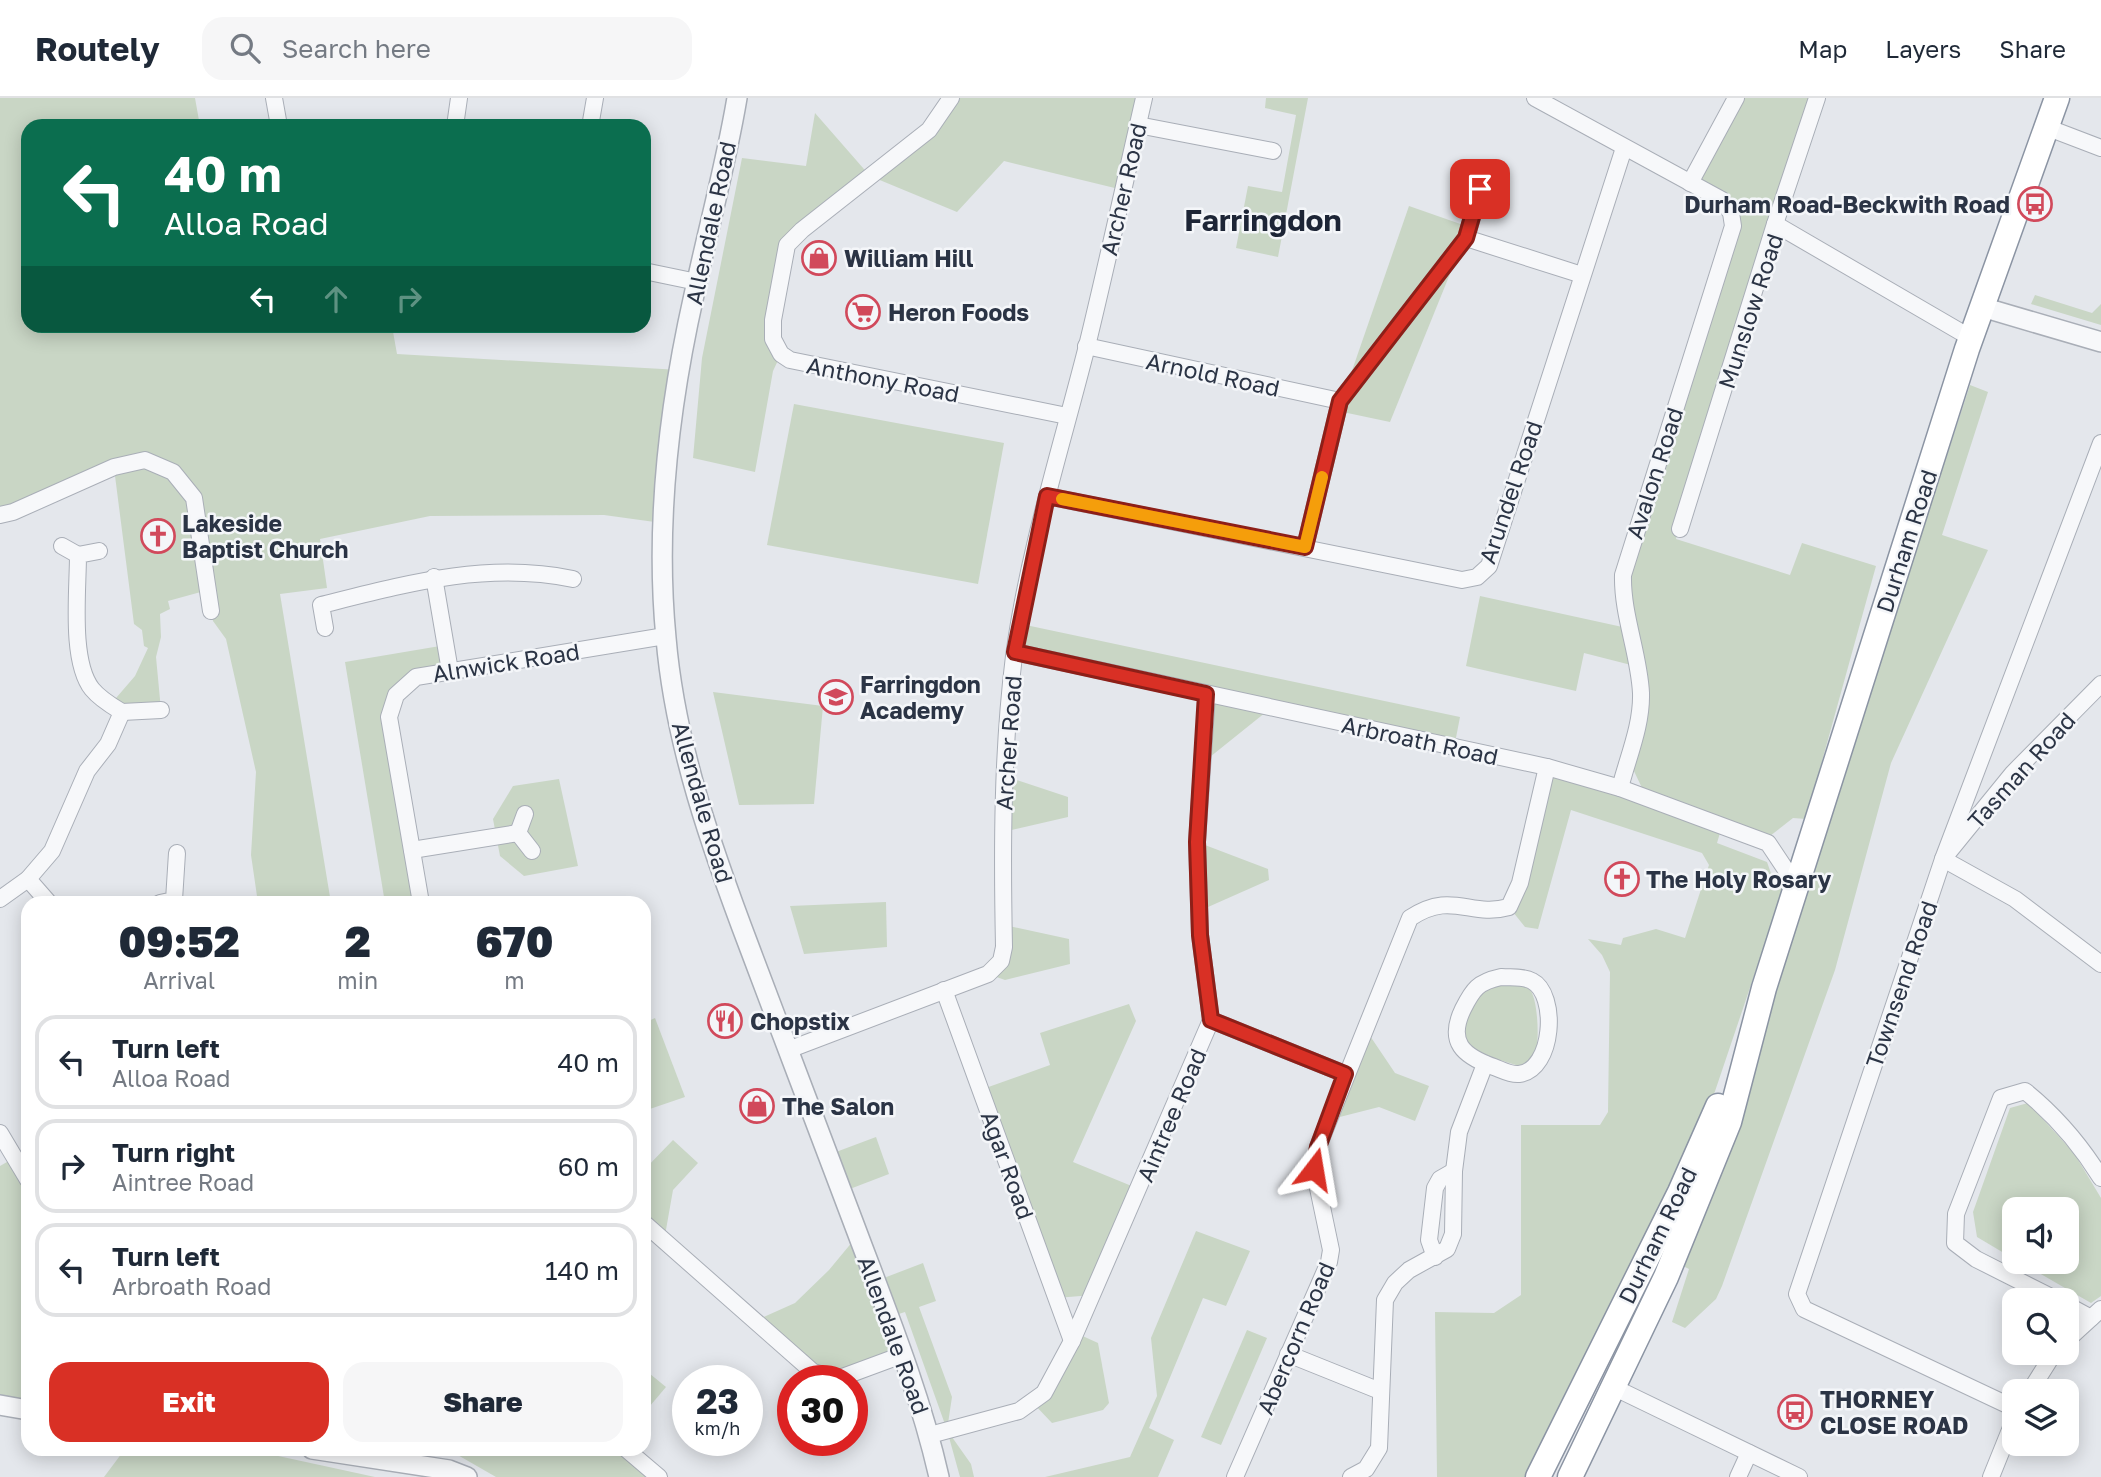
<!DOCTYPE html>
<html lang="en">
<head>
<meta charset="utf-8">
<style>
	:root { --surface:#fff; --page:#f6f6f7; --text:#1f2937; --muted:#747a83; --line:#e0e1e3; --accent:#d93025 }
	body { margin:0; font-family:"Golos Text",sans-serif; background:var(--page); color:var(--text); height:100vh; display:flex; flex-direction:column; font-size:26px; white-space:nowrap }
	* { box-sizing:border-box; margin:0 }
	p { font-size:23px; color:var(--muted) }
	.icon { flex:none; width:38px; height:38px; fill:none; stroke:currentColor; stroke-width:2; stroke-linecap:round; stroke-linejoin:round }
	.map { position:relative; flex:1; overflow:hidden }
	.panel { position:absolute; left:21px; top:798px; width:630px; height:560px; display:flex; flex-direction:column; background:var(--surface); border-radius:21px; box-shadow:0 4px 18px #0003 }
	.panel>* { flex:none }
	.top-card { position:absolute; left:21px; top:21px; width:630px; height:214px; border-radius:21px; box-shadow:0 4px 18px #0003; background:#0b6e4f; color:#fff; overflow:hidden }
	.fabs { position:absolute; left:2002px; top:1099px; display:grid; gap:14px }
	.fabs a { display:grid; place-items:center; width:77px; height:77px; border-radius:14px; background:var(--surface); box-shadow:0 4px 18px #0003; font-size:35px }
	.speed { position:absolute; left:672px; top:1267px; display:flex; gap:14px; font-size:35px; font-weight:700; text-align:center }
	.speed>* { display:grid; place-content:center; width:91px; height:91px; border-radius:50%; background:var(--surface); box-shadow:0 4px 18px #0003; line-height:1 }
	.speed small { font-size:18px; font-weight:400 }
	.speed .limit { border:10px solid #d22; background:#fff; color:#111 }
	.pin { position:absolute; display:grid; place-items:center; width:60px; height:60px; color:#fff; margin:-30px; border-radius:14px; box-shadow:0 4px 10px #0006 }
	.me { position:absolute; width:77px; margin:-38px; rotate:14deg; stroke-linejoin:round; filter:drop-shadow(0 0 5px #0008) }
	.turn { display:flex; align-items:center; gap:24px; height:147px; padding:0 28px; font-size:32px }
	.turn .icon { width:91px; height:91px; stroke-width:2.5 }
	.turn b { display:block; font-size:49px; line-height:60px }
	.lanes { display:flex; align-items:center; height:66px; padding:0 28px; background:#0003; justify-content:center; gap:35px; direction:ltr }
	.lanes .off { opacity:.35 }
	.eta { display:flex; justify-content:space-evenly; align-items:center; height:119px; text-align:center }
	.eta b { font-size:42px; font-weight:800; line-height:49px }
	.action { display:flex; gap:14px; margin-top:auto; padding:14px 28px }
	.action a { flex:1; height:80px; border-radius:21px; background:var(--accent); color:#fff; font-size:28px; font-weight:800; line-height:80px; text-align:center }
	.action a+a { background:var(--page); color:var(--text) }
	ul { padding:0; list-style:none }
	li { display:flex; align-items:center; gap:21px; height:94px; margin:0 14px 10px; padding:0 14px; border:4px solid var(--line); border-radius:21px }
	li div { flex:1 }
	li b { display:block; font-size:26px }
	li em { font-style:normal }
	header { display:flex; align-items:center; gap:42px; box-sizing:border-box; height:98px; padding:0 35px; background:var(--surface); border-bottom:2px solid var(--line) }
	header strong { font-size:33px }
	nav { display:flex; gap:38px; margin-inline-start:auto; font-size:24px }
	.search { width:490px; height:63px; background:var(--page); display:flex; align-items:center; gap:18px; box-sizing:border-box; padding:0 24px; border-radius:21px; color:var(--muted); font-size:26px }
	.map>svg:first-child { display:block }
	.green { fill:#c9d6c5 }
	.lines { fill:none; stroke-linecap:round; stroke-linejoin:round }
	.minor-casing { stroke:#a9aeb7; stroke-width:18 }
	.tertiary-casing { stroke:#a9aeb7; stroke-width:22 }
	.trunk-casing { stroke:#8b94a3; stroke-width:27 }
	.minor { stroke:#f7f8fa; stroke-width:16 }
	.tertiary { stroke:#f7f8fa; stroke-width:19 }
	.trunk { stroke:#fff; stroke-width:24 }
	.route-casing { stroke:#8d1f18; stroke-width:18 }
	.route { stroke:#d93025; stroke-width:12 }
	.slow { stroke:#f59e0b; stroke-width:12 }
	.labels { text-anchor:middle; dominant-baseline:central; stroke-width:5; stroke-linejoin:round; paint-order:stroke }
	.street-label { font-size:23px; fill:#2b3445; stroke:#f4f6f9 }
	.poi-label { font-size:23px; font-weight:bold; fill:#2b3445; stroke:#f4f6f9; text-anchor:start }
	.district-label { font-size:30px; font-weight:bold; fill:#1d2536; stroke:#f4f6f9 }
</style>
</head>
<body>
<header>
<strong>Routely</strong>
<div class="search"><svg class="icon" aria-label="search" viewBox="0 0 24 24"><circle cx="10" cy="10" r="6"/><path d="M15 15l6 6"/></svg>Search here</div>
<nav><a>Map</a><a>Layers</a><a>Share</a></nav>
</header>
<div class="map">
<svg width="2101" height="1379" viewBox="0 0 2101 1379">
	<rect width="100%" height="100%" fill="#e4e7ec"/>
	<!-- green -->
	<g class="green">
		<path d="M 0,0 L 195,0 L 200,28 L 28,28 L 28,228 L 392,228 L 397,256 L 680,272 L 662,425 L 604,417 L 430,418 L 320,441 L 327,490 L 280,496 L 331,805 L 258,805 L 251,757 L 256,674 L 226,541 L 213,523 L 208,492 L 168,503 L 170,511 L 160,516 L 161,539 L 156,559 L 161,612 L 110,607 L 135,578 L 148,550 L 144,548 L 142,532 L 134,526 L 114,370 L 0,417 Z"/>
		<path d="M 951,0 L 1144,0 L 1123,92 L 1004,63 L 957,114 L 870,78 L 787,147 L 773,222 L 781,256 L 773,273 L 755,374 L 693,360 L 702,260 L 742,60 L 806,68 L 815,15 L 870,78 Z"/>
		<path d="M 1266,0 L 1308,0 L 1278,159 L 1236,150 L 1248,88 L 1282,94 L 1296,17 L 1265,10 Z"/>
		<path d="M 1736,0 L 1817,0 L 1676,441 L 1790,477 L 1802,445 L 1876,468 L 1806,721 L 1793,720 L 1770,738 L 1643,692 L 1633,671 L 1635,568 L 1584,555 L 1576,593 L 1466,568 L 1480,498 L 1627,530 L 1622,500 L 1731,115 L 1690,85 Z"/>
		<path d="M 1409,108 L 1469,129 L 1390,324 L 1338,313 Z"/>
		<path d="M 2035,197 L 2092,215 L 2101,206 L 2101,227 L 2031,206 Z"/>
		<path d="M 1970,287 L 1988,294 L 1942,437 L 1988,452 L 1891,665 L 1835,872 L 1722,1188 L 1716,1201 L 1685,1230 L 1672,1224 L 1689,1171 L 1681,1167 Z"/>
		<path d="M 794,306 L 1004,345 L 978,486 L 767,447 Z"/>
		<path d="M 1021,526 L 1460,619 L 1454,650 L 1271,610 L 1200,667 L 1206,596 L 1015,554 Z"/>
		<path d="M 446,547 L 450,573 L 416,579 L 389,619 L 421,805 L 385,805 L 345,564 Z"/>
		<path d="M 713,594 L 823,608 L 814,706 L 739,707 Z"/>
		<path d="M 1547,669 L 1722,728 L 1717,745 L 1767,764 L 1774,784 L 1784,789 L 1708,1014 L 1530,1379 L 1437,1379 L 1435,1214 L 1494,1215 L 1521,1197 L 1521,1027 L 1600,1027 L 1608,1014 L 1610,874 L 1602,857 L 1588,841 L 1621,847 L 1623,840 L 1656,831 L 1685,840 L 1709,767 L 1702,755 L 1571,712 L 1538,831 L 1525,829 L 1509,809 Z"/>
		<path d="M 1005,678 L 1068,699 L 1068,719 L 1003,734 Z"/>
		<path d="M 559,681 L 578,768 L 524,778 L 500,758 L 493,721 L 513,688 Z"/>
		<path d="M 1197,744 L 1268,771 L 1269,782 L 1199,813 Z"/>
		<path d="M 886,804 L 887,849 L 804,856 L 790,808 Z"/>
		<path d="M 1004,827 L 1069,841 L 1070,866 L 1005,882 L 988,876 L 1001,863 Z"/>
		<path d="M 1491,887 C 1503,887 1519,884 1529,891 C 1538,897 1540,946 1535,955 C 1531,962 1526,965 1519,968 L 1471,953 C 1456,928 1467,901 1491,887 Z"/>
		<path d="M 1129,906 L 1136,923 L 1073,1064 L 1139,1091 L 1093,1197 L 1056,1200 L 980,992 L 1050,967 L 1040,935 Z"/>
		<path d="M 655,920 L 685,999 L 644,1013 L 644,925 Z"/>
		<path d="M 1364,929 L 1395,975 L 1429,988 L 1415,1023 L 1379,1009 L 1328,1022 Z"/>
		<path d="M 2028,1005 L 2074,1055 L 2101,1100 L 2101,1198 L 2091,1205 L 2020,1164 L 2067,1164 L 2067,1111 L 2014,1111 L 2014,1161 L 1977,1139 L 1973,1114 L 2010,1010 Z"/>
		<path d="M 876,1039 L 889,1076 L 842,1094 L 828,1057 Z"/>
		<path d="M 673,1042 L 698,1065 L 673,1092 L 664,1143 L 644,1125 L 644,1072 Z"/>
		<path d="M 14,1060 L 28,1082 L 28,1312 L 0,1307 L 0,1068 Z"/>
		<path d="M 1196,1133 L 1250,1153 L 1226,1208 L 1203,1200 L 1149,1330 L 1174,1342 L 1158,1379 L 1045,1379 L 1130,1359 L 1157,1298 L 1151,1240 Z"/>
		<path d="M 858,1137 L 876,1183 L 923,1165 L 936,1203 L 919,1209 L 952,1299 L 947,1332 L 971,1366 L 974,1379 L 960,1379 L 947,1332 L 905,1214 L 889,1219 L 902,1257 L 828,1280 L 755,1223 L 795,1205 L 829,1172 Z"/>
		<path d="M 1247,1232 L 1267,1240 L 1221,1347 L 1201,1339 Z"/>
		<path d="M 1076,1235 L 1098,1245 L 1109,1305 L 1103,1312 L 1052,1325 L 1033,1305 Z"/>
		<path d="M 644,1271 L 666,1289 L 644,1315 Z"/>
		<path d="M 125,1351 L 246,1351 L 375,1379 L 104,1379 Z"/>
		<path d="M 441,1351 L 626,1351 L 659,1379 L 496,1379 L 449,1352 Z"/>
	</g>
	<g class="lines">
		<!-- minor casing -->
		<g class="minor-casing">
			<g id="minor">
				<path d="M 274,0 L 279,28"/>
				<path d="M 951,0 L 929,32 L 802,132 L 787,147 L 773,222 L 773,241 L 781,256 L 790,262 L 1067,318"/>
				<path d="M 1535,0 L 1722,102 L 1731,115 L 1733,128 L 1623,477 C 1622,517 1639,555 1641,595 C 1642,627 1628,659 1620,690"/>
				<path d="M 591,23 L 595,0"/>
				<path d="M 1138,27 L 1273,53"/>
				<path d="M 455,28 L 459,0"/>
				<path d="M 2046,29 L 2101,50"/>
				<path d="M 1690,85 L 1736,0"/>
				<path d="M 1775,126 L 1817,0"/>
				<path d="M 1466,140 L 1582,177"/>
				<path d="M 644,173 L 697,184"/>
				<path d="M 1086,248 L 1340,303"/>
				<path d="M 1047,398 L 1462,482 L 1477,479 L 1489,468 L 1624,50"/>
				<path d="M 0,417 L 13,414 L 114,369 L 145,362 L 173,374 L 194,400 L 211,513"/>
				<path d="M 1680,431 L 1775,126 L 1971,240"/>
				<path d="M 62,448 L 78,457"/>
				<path d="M 1305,449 L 1340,303 L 1466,140 L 1486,72"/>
				<path d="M 434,479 L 450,573"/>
				<path d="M 325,530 L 321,507 C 405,486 486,463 573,481"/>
				<path d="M 1015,554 L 1547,669 L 1620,690 L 1768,745 L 1796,787"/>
				<path d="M 2101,586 L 2013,675 L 1943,761 L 2015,801 L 2101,866"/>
				<path d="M 122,614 L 161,612"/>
				<path d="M 525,716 L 518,735 L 532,753"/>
				<path d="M 412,752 L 518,735"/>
				<path d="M 28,781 L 49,805"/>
				<path d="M 0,801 L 28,781 L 52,753 L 87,673 L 108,646 L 122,614 C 112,608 100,601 92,591 C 70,563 78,493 78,457 L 99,453"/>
				<path d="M 160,805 L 174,802 L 177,755"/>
				<path d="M 421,805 L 389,619 L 396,597 L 416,579 L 665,538"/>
				<path d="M 1501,879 C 1511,880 1523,878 1532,883 C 1558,896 1554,972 1519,976 C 1511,977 1502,972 1494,969 C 1463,958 1447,944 1463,911 C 1473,891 1478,884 1501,879 Z"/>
				<path d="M 944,892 L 1072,1243"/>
				<path d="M 1211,922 L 1345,976"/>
				<path d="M 788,952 L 988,876 L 1001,863 L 1004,849 C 1002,752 1002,655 1014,558 C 1028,453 1061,351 1087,248 C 1107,166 1125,83 1144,0"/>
				<path d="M 0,1035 L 28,1082"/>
				<path d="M 644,1125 L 813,1274 L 837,1281 L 902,1257"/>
				<path d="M 1435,1159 L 1429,1142 L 1435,1090 L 1440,1081 L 1454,1073"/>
				<path d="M 2057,1202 L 1976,1161 L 1955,1145 L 1956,1116 L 2001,1000 L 2025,993 C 2056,1018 2080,1046 2101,1080"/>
				<path d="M 2067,1207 L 2091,1220"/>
				<path d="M 2067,1242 L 2101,1211"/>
				<path d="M 1288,1256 L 1380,1293"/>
				<path d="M 1613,1289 L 1799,1379"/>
				<path d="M 2030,1293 L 2054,1255"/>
				<path d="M 2014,1310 L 1804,1211 L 1797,1196 L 1943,761 L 2101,345"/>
				<path d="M 930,1337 L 1019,1313 L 1044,1295 L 1072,1243 L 1211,922 L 1200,837 L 1197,744 L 1207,596"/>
				<path d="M 626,1351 L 659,1379"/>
				<path d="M 1235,1379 L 1329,1164 L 1331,1152 L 1314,1071 L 1318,1049 L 1410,820 C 1452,792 1470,820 1509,809 L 1520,785 L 1547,669"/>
				<path d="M 1351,1379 L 1366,1371 L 1379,1350 L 1385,1202 L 1395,1185 L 1409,1172 L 1447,1151 L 1453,1136 L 1454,1073 L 1459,1034 L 1485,966"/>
				<path d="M 1738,1379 L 1749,1355"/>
				<path d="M 1991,1379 L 2014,1322"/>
			</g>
		</g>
		<!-- tertiary casing -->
		<g class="tertiary-casing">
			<g id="tertiary">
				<path d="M 737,0 C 726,66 708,131 694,197 C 669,308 655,426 666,540 C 675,647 712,751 750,851 C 786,945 821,1040 857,1134 C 887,1214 920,1295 939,1379"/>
				<path d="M 1982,209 L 2101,244"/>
				<path d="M 0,1307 L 28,1312"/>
				<path d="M 312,1351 L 449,1372 L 467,1379"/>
			</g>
		</g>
		<!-- trunk casing -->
		<g class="trunk-casing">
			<g id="trunk">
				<path d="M 1538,1379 L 1680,1094 L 1718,1008"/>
				<path d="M 1570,1379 L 1666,1179 L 1729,1024 L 1764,890 L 1967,251 L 2057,0"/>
			</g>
		</g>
		<!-- minor -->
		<use href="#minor" class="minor"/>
		<!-- tertiary -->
		<use href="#tertiary" class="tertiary"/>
		<!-- trunk -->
		<use href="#trunk" class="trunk"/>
	</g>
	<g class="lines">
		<!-- route casing -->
		<g class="route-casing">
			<path id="route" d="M 1314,1071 L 1318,1049 L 1345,976 L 1211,922 L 1200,837 L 1197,744 L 1206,596 L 1015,554 L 1047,398 L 1305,449 L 1340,303 L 1466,140 L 1480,91"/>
		</g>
		<!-- route -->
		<use href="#route" class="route"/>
		<!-- slow -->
		<path class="slow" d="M 1062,401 L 1305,449 L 1322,379"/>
	</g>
	<!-- icons -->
	<defs>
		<g id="bus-ring" transform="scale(1.75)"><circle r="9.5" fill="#f4f6f9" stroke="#d1495b" stroke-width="1.5"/><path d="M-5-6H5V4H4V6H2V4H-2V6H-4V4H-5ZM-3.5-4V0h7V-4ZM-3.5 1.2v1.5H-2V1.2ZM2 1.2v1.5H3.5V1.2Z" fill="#d1495b"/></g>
		<g id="shop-ring" transform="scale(1.75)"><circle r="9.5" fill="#f4f6f9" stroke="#d1495b" stroke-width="1.5"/><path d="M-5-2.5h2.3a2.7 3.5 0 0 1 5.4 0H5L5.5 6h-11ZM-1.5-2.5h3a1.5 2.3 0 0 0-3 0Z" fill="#d1495b"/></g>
		<g id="supermarket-ring" transform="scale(1.75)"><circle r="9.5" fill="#f4f6f9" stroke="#d1495b" stroke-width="1.5"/><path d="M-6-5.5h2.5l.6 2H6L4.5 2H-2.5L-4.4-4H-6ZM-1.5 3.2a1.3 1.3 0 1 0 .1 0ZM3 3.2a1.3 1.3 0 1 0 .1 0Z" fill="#d1495b"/></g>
		<g id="church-ring" transform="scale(1.75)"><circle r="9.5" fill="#f4f6f9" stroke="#d1495b" stroke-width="1.5"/><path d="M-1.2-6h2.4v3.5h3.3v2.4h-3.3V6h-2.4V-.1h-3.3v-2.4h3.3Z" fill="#d1495b"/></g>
		<g id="school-ring" transform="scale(1.75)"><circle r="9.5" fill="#f4f6f9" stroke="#d1495b" stroke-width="1.5"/><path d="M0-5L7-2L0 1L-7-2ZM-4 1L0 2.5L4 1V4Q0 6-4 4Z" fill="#d1495b"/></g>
		<g id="restaurant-ring" transform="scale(1.75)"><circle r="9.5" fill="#f4f6f9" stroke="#d1495b" stroke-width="1.5"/><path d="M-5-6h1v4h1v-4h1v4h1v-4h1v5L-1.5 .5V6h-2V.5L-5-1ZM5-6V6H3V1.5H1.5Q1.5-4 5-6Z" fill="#d1495b"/></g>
	</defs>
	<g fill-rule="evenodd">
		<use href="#bus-ring" x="2035" y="106"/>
		<use href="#shop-ring" x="819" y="160"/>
		<use href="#supermarket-ring" x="863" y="214"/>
		<use href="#church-ring" x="158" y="438"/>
		<use href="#school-ring" x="836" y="599"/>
		<use href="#church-ring" x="1622" y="781"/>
		<use href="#restaurant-ring" x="725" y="923"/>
		<use href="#shop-ring" x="757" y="1008"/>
		<use href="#bus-ring" x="1795" y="1314"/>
	</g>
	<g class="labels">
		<!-- street labels -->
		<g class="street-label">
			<text transform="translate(1123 91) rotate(-77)">Archer Road</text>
			<text transform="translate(710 125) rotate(-78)">Allendale Road</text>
			<text transform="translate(1750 213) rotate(-72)">Munslow Road</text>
			<text transform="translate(1213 276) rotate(12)">Arnold Road</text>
			<text transform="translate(883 281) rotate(11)">Anthony Road</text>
			<text transform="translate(1654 375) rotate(-72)">Avalon Road</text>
			<text transform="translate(1510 394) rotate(-71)">Arundel Road</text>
			<text transform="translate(1906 443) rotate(-72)">Durham Road</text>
			<text transform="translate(506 564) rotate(-9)">Alnwick Road</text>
			<text transform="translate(1420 642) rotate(12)">Arbroath Road</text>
			<text transform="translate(1008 645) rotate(-86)">Archer Road</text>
			<text transform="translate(2021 672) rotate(-48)">Tasman Road</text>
			<text transform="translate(703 704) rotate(74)">Allendale Road</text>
			<text transform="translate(1901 886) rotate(-71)">Townsend Road</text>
			<text transform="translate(1171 1017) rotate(-67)">Aintree Road</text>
			<text transform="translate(1008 1067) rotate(70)">Agar Road</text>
			<text transform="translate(1657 1137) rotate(-64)">Durham Road</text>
			<text transform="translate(894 1237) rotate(70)">Allendale Road</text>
			<text transform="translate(1295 1240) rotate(-67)">Abercorn Road</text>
		</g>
		<!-- poi labels -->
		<g class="poi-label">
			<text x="2010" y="106" text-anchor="end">Durham Road-Beckwith Road</text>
			<text x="844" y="160">William Hill</text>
			<text x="888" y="214">Heron Foods</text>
			<text x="182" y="425">Lakeside<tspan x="182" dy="26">Baptist Church</tspan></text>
			<text x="860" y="586">Farringdon<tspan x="860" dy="26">Academy</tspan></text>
			<text x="1646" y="781">The Holy Rosary</text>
			<text x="750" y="923">Chopstix</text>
			<text x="782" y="1008">The Salon</text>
			<text x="1820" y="1301">THORNEY<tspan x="1820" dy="26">CLOSE ROAD</tspan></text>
		</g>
		<!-- district labels -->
		<g class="district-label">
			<text x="1263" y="122">Farringdon</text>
		</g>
	</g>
</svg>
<div class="fabs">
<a><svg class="icon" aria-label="sound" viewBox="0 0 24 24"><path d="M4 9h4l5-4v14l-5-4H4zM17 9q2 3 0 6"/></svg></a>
<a><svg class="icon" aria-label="search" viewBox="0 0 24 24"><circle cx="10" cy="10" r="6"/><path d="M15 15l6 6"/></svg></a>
<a><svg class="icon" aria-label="layers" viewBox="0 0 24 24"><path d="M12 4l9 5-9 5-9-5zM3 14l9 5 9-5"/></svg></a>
</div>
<div class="speed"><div>23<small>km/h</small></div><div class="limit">30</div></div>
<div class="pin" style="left:1480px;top:91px;background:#d93025"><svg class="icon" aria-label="arrive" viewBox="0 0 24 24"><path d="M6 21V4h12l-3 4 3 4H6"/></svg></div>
<svg class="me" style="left:1314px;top:1071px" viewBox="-20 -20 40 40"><path d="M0-17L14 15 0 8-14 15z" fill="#d93025" stroke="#fff" stroke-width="4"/></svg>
<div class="top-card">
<div class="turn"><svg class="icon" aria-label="left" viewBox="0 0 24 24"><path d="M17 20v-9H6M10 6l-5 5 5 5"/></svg><div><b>40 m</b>Alloa Road</div></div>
<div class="lanes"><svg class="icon" aria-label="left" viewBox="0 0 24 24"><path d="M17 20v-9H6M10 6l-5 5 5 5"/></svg><svg class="icon off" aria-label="ahead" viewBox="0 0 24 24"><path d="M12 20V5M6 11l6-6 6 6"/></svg><svg class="icon off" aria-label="right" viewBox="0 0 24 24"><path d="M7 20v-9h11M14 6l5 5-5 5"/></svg></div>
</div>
<section class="panel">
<div class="eta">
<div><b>09:52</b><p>Arrival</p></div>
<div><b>2</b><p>min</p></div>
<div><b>670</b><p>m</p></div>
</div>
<ul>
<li><svg class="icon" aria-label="left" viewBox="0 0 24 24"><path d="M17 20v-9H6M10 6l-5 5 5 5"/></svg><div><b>Turn left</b><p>Alloa Road</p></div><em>40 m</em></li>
<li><svg class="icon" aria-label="right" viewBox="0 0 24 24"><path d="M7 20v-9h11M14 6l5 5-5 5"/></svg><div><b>Turn right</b><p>Aintree Road</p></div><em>60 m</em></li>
<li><svg class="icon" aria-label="left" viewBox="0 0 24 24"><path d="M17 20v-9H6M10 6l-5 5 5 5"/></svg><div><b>Turn left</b><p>Arbroath Road</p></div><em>140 m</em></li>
</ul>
<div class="action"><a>Exit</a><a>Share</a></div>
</section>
</div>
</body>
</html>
